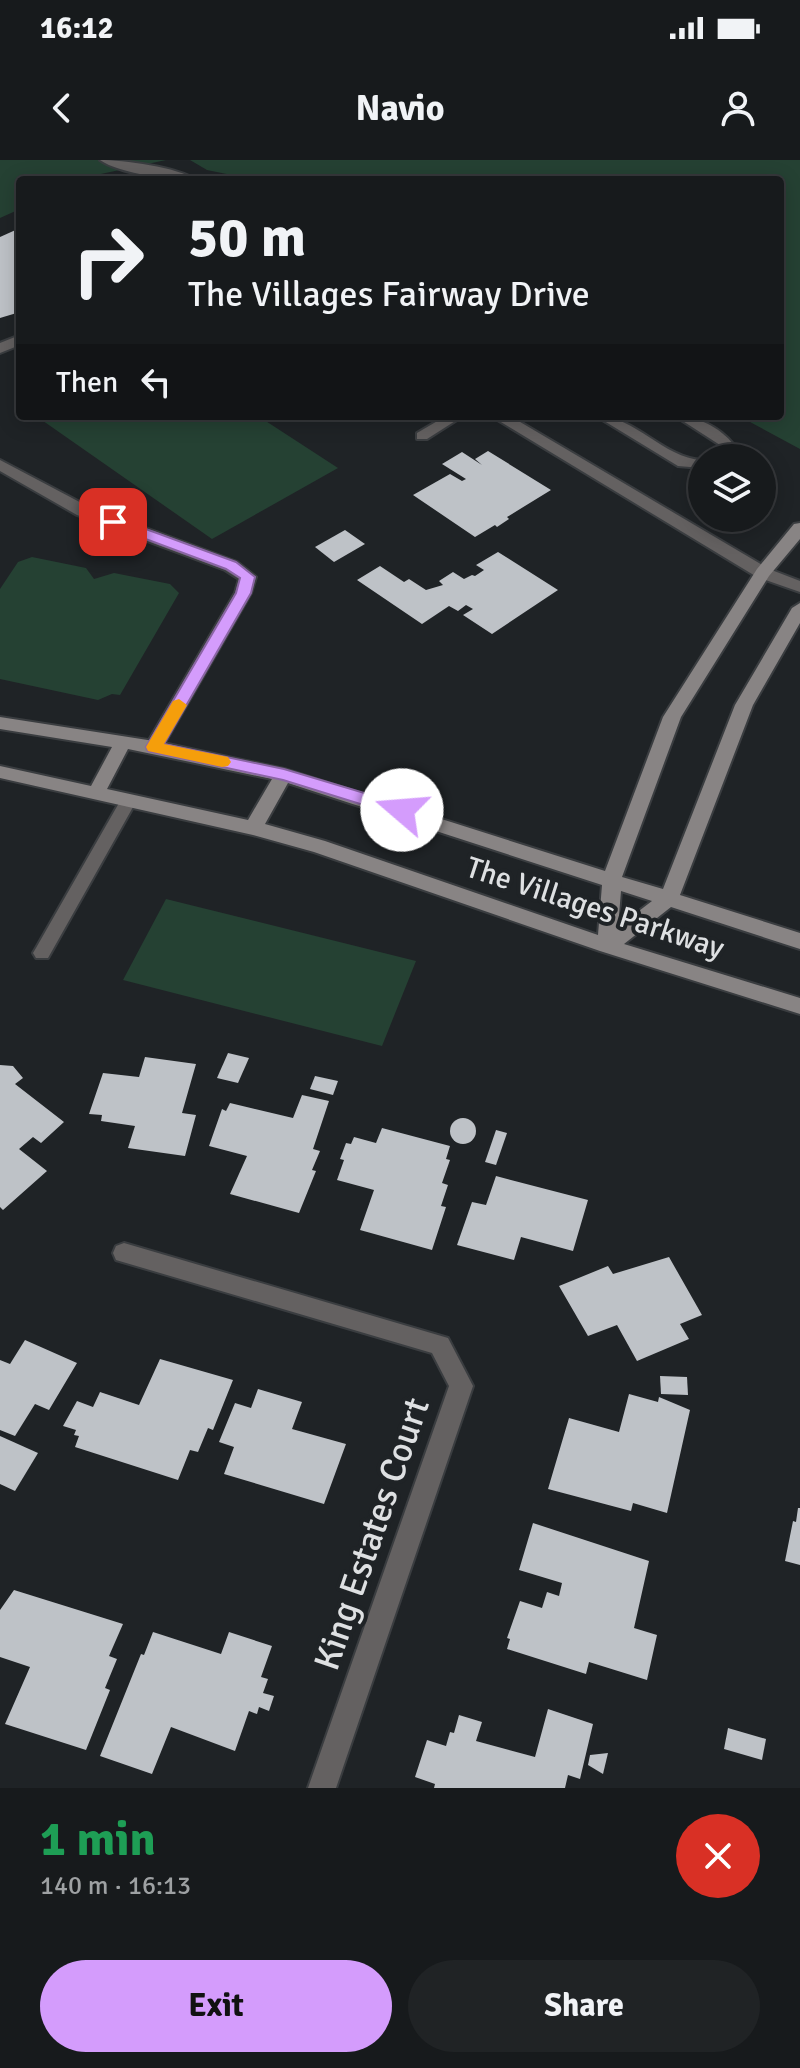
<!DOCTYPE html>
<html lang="en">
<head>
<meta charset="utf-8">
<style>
	:root { --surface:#171a1c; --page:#202325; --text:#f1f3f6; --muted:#9ea1a3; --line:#36383b; --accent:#d49cfc }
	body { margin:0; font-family:Signika,sans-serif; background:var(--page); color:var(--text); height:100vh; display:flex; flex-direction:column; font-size:30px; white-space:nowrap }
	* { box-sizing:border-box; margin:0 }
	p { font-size:26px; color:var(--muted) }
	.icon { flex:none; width:44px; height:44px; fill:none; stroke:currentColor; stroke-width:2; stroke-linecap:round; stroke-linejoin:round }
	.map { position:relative; height:1628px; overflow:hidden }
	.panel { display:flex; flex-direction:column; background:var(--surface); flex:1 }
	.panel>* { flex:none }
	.top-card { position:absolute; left:16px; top:16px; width:768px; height:244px; border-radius:8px; box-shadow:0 4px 20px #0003,0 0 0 2px var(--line); background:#171a1c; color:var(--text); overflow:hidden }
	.buttons { position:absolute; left:688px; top:284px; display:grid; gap:16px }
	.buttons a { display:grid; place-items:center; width:88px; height:88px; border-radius:50%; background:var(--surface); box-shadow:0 4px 20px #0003,0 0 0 2px var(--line); font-size:40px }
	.pin { position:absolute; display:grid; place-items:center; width:68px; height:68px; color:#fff; margin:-34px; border-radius:16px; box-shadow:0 4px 12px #0006 }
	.me { position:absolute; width:88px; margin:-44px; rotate:288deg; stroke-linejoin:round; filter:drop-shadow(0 0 6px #0008) }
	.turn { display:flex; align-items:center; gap:28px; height:168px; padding:0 40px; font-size:36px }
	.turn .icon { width:104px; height:104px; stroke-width:2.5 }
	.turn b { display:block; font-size:56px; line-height:68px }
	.then { display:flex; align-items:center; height:76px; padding:0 40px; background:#0003; gap:16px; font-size:30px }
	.round { display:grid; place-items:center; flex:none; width:84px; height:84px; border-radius:42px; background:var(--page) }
	.overview { display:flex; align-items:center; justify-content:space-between; height:136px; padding:0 40px }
	h1 { font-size:48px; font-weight:700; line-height:60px; color:#1e9e55 }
	.button { display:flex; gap:16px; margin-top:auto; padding:16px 40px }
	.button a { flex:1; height:92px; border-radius:48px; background:var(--accent); color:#111; font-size:32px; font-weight:700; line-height:92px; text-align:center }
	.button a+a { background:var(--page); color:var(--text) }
	.status { display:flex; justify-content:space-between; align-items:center; height:56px; padding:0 40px; background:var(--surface); direction:ltr }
	.status svg { height:22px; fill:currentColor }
	header { display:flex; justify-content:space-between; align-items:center; height:104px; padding:0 40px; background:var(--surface); font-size:36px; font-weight:700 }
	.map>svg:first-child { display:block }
	.green { fill:#254133 }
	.building { fill:#bec2c7 }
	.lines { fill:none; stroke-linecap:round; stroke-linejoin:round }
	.lane-casing { stroke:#3a3d40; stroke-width:4 }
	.street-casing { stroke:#3a3d40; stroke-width:4 }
	.secondary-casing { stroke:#3a3d40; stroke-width:4 }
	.lane { fill:#646161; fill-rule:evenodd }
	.street { fill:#646161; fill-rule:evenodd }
	.secondary { fill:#888484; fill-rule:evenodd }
	.route { fill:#d49cfc; stroke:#8a65a4; stroke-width:2 }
	.slow { fill:#f59e0b }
	.labels { text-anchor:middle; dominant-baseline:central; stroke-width:8; stroke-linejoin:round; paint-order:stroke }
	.street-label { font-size:30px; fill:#dee0e2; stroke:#1f2326 }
	.near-street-label { font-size:36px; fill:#dee0e2; stroke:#1f2326 }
</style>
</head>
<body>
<div class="status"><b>16:12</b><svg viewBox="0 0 49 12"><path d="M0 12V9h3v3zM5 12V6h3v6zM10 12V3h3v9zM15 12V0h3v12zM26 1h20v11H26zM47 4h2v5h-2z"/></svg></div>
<header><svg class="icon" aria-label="back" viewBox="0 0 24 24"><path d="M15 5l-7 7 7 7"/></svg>Navio<svg class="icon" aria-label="person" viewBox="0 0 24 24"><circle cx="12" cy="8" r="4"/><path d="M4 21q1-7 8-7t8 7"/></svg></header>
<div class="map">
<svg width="800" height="1628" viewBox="0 0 800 1628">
	<rect width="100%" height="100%" fill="#1f2326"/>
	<!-- green -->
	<g class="green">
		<path d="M 0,0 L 166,0 L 73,20 L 20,20 L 20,49 L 0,58 Z"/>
		<path d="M 190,0 L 800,0 L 800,289 L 739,256 L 780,256 L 780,20 L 256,20 L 207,10 Z"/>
		<path d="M 36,256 L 258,256 L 338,308 L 212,379 Z"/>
		<path d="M 32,397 L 86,408 L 94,419 L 114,413 L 170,424 L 179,433 L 120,535 L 112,534 L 98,540 L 0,519 L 0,429 L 18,402 Z"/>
		<path d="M 166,739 L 416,801 L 382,886 L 123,820 Z"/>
	</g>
	<!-- building -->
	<g class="building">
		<path d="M 20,68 L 20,152 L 0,158 L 0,77 Z"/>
		<path d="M 488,291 L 551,330 L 507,357 L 509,359 L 497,367 L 495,365 L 475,377 L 413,335 L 450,314 L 462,321 L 466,319 L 442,304 L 462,292 L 482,305 L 475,299 Z"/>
		<path d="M 345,370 L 365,384 L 334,402 L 315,387 Z"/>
		<path d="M 498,392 L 558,430 L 492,474 L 463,455 L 473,449 L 466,445 L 458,451 L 449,446 L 422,464 L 357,420 L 380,406 L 404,422 L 409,419 L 426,430 L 443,425 L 439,421 L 453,412 L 464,419 L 472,415 L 475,416 L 484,410 L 476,405 Z"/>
		<path d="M 228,893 L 249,898 L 238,923 L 217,918 Z"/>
		<path d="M 145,897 L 196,904 L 182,953 L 196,955 L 185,996 L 128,988 L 135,966 L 101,961 L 102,955 L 89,954 L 103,913 L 139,917 Z"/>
		<path d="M 0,905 L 13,906 L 23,918 L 15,924 L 64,962 L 41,983 L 33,977 L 19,989 L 47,1011 L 3,1050 L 0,1047 Z"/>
		<path d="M 315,916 L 338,921 L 333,935 L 310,929 Z"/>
		<path d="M 302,935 L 329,941 L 313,989 L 320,991 L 312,1010 L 316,1011 L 299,1053 L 230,1034 L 247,996 L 209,986 L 222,949 L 226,951 L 230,943 L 293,958 Z"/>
		<circle cx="463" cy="971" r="13"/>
		<path d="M 382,968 L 450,986 L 446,999 L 450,1000 L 442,1023 L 448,1025 L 441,1046 L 446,1047 L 432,1090 L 360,1070 L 374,1030 L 337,1020 L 344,1000 L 340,999 L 346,983 L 351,984 L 354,977 L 376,983 Z"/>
		<path d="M 496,970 L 507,973 L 496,1005 L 485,1002 Z"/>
		<path d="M 496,1016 L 588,1040 L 573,1091 L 521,1077 L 514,1100 L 457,1085 L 472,1042 L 486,1045 Z"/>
		<path d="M 669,1097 L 702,1155 L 680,1164 L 689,1179 L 637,1201 L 617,1165 L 588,1176 L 559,1126 L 608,1106 L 613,1114 Z"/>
		<path d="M 25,1180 L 77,1203 L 49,1250 L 35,1244 L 15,1276 L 0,1270 L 0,1200 L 10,1204 Z"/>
		<path d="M 160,1199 L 233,1220 L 213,1270 L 208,1268 L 198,1292 L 190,1290 L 178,1320 L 75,1287 L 79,1276 L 74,1275 L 76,1270 L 63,1266 L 77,1241 L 93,1247 L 100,1232 L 139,1245 Z"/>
		<path d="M 660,1216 L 687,1217 L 688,1235 L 661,1234 Z"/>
		<path d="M 258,1229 L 302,1242 L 292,1269 L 346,1284 L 324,1344 L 224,1314 L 234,1287 L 219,1282 L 235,1243 L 251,1248 Z"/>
		<path d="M 629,1234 L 658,1242 L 659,1237 L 690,1250 L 667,1353 L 633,1343 L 631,1351 L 548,1329 L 569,1258 L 619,1272 Z"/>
		<path d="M 0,1276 L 38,1293 L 15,1331 L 0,1324 Z"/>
		<path d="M 798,1348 L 800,1348 L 800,1405 L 785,1401 L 793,1361 L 796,1362 Z"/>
		<path d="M 533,1363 L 649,1401 L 634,1468 L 657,1475 L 647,1520 L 589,1502 L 586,1514 L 507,1489 L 510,1479 L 507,1478 L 520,1441 L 542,1448 L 547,1432 L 559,1436 L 562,1423 L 519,1410 Z"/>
		<path d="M 14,1430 L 123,1464 L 109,1496 L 117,1499 L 105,1528 L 110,1530 L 86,1590 L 5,1564 L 30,1507 L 0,1497 L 0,1450 Z"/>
		<path d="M 153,1472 L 221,1494 L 229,1472 L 272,1486 L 261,1517 L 268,1519 L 263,1533 L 274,1536 L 269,1551 L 259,1547 L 257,1554 L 249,1551 L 235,1591 L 171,1567 L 152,1614 L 100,1596 L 141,1494 L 144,1495 Z"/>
		<path d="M 548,1549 L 593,1564 L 580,1619 L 568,1615 L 565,1628 L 434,1628 L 435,1624 L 415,1617 L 427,1580 L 446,1586 L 450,1572 L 454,1573 L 459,1555 L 482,1562 L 476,1581 L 535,1597 Z"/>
		<path d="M 728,1568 L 766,1579 L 762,1600 L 724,1589 Z"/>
		<path d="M 608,1593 L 603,1614 L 588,1605 L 590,1595 Z"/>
	</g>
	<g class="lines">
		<!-- lane casing -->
		<g class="lane-casing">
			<g id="lane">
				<path d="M 100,0 C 123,0 178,7 196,20 C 172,20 120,14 100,0 Z"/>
				<path d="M 446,256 L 463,256 L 427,279 L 417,279 L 417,273 Z"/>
				<path d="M 596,256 C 636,256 663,298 702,300 L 702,308 L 678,306 Z"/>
				<path d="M 675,256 C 697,256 720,267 734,285 L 728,296 L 707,298 L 720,285 Z"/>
				<path d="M 129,634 L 137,640 L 48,798 L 36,798 L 33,793 L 36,788 L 123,636 Z"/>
			</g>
		</g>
		<!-- street casing -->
		<g class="street-casing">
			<g id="street">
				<path d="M 20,175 L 20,185 L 0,193 L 0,183 Z"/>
				<path d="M 491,256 L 510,256 L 769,409 L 800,421 L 800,432 L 757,417 Z"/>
				<path d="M 0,300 L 89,347 L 237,402 L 256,417 L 251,433 L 160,591 L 154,593 L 145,587 L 235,433 L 239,419 L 225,410 L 77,355 L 0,311 Z"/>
				<path d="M 124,1083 L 448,1178 L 473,1226 L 336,1628 L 308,1628 L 449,1226 L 432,1193 L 116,1100 L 113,1093 L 116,1086 Z"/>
			</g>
		</g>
		<!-- secondary casing -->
		<g class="secondary-casing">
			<path id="secondary" d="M 800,363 L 800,379 L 769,416 L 681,557 L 622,717 L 663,729 L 735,545 L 792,448 L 800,443 L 800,463 L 753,545 L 680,735 L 800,773 L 800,789 L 671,747 L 624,784 L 800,838 L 800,854 L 600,791 L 314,692 L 253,675 L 0,618 L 0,606 L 91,626 L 112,587 L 0,569 L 0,557 L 154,581 L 284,609 L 605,711 L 663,557 L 757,409 L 794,364 ZM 128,589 L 272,619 L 248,660 L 107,629 ZM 288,623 L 602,725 L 598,775 L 325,681 L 265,664 ZM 621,731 L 652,741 L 618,767 Z"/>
		</g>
		<!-- lane -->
		<use href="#lane" class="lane"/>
		<!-- street -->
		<use href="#street" class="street"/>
		<!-- secondary -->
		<use href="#secondary" class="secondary"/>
	</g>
	<!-- route -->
	<path class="route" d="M 113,357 L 236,402 L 255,417 L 251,433 L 164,584 L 284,609 L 408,646 L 410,650 L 408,655 L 402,657 L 283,620 L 148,591 L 146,587 L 236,433 L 240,418 L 226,409 L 108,365 L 105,362 Z"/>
	<!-- slow -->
	<path class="slow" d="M 179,539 L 187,545 L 164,584 L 228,597 L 231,602 L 228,606 L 222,607 L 148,591 L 146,587 L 173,541 Z"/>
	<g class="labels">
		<!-- street labels -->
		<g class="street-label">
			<text transform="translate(595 748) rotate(18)">The Villages Parkway</text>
		</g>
		<!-- near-street labels -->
		<g class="near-street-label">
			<text transform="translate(372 1374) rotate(-71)">King Estates Court</text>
		</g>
	</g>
</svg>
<div class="buttons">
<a><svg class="icon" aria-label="layers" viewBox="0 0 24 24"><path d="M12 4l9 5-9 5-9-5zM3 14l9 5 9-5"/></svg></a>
</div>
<div class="pin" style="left:113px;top:362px;background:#d93025"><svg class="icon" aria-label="arrive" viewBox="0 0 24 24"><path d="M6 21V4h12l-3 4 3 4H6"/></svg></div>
<svg class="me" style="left:402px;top:650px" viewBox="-20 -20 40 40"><circle r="19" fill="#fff"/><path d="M0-13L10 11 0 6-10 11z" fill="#d49cfc"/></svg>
<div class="top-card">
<div class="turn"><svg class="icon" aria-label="right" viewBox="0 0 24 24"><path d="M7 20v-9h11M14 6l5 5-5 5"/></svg><div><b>50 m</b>The Villages Fairway Drive</div></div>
<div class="then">Then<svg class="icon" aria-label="left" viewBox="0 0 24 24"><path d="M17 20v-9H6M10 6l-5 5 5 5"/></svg></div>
</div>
</div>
<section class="panel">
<div class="overview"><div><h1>1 min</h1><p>140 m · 16:13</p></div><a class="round" style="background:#d93025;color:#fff"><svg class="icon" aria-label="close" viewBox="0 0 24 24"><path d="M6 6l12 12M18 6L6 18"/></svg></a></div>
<div class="button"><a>Exit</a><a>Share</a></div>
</section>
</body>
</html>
